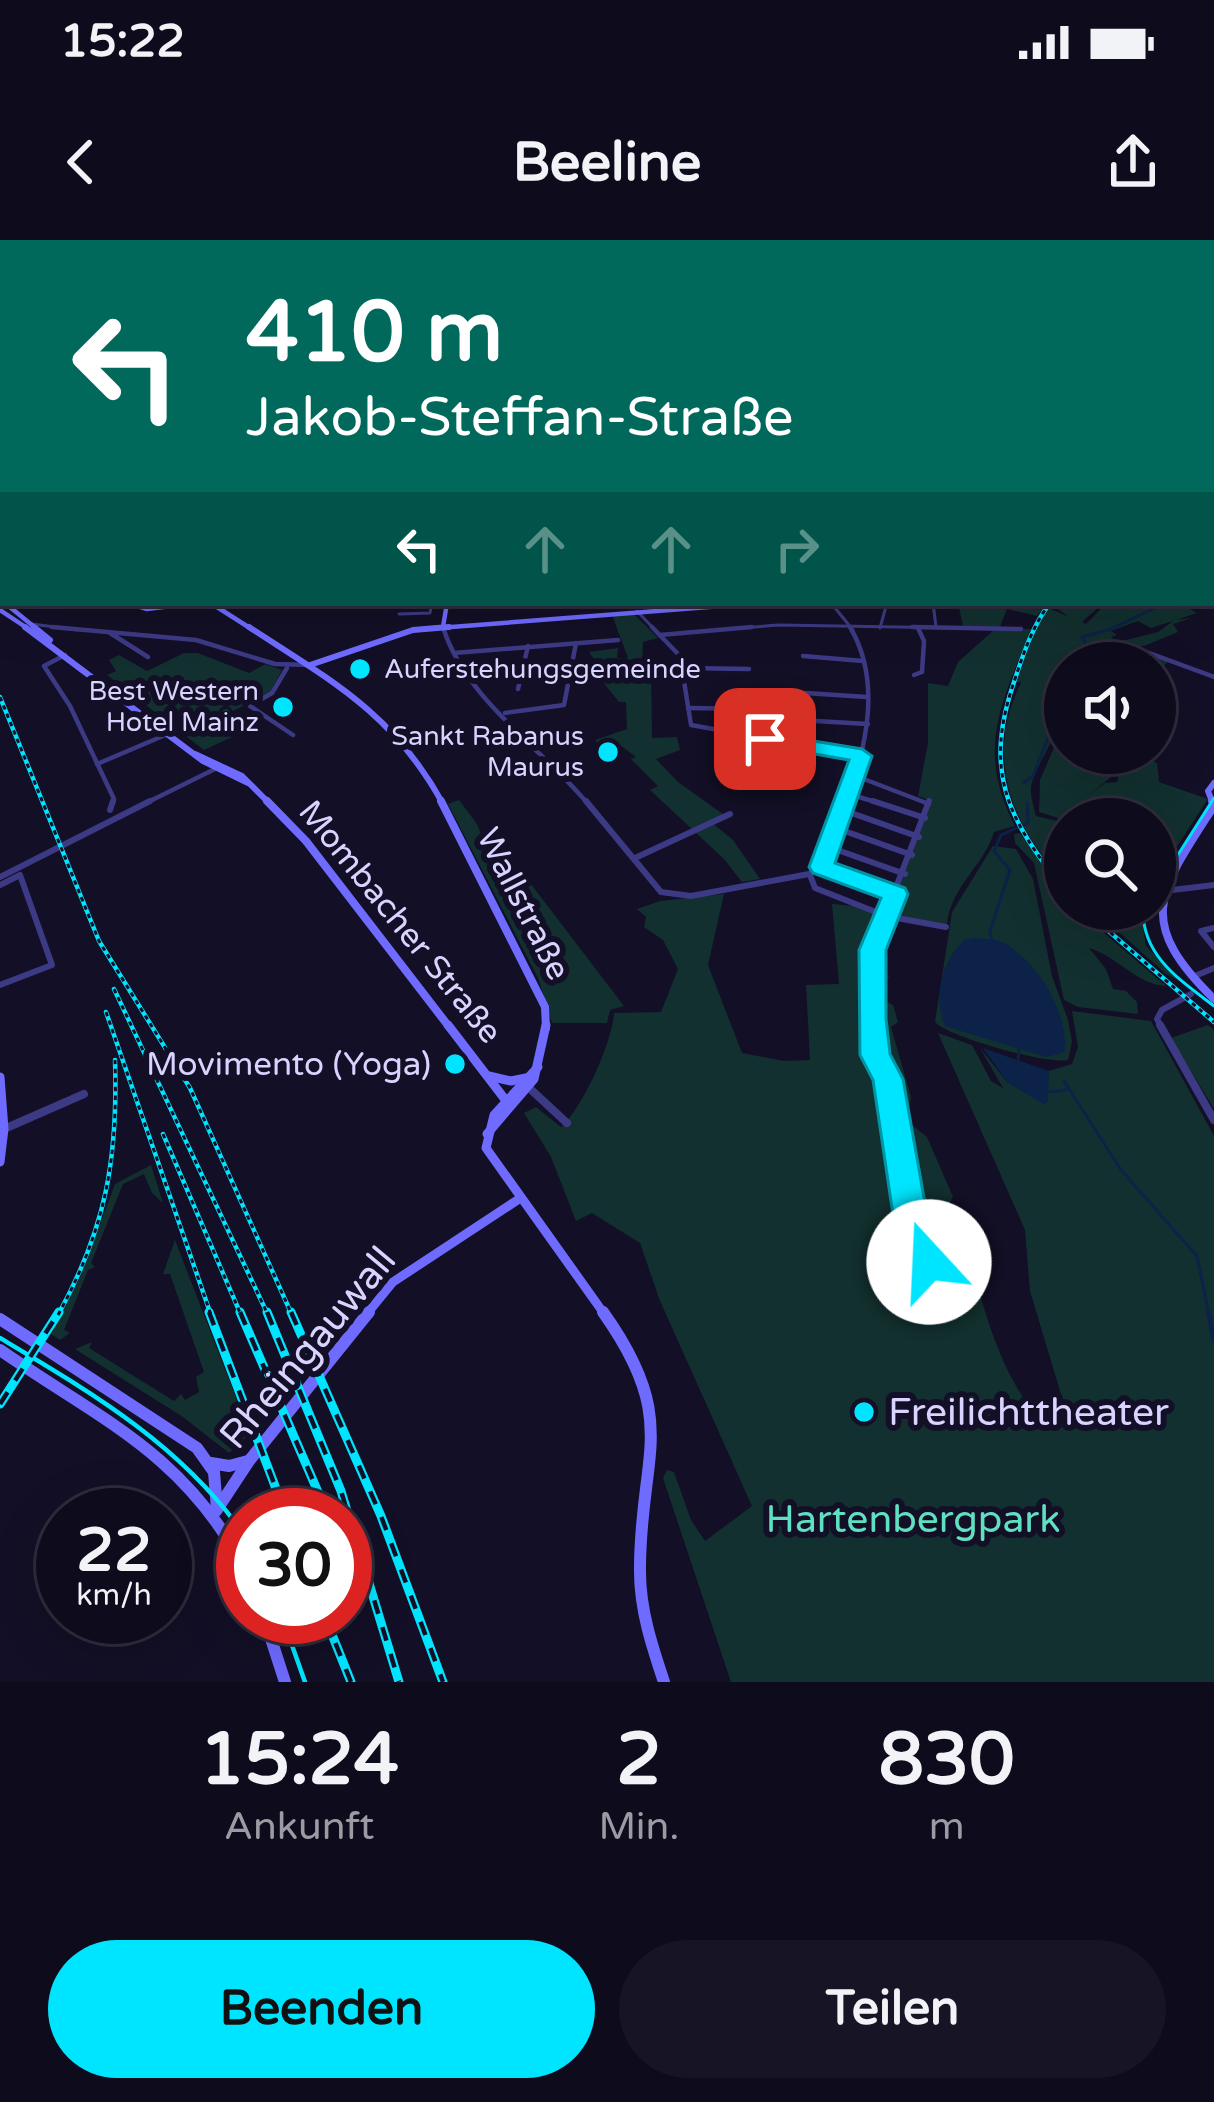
<!DOCTYPE html>
<html lang="de">
<head>
<meta charset="utf-8">
<style>
	:root { --surface:#0e0b1c; --page:#171425; --text:#f1f3f6; --muted:#9b9ba3; --line:#2e2b3b; --accent:#00e5ff }
	body { margin:0; font-family:"Varela Round",sans-serif; background:var(--page); color:var(--text); height:100vh; display:flex; flex-direction:column; font-size:45px; white-space:nowrap }
	* { box-sizing:border-box; margin:0 }
	p { font-size:39px; color:var(--muted) }
	.icon { flex:none; width:66px; height:66px; fill:none; stroke:currentColor; stroke-width:2; stroke-linecap:round; stroke-linejoin:round }
	.map { position:relative; height:1442px; overflow:hidden }
	.side { display:flex; flex-direction:column; background:var(--surface); flex:1 }
	.side>* { flex:none }
	.guide { position:absolute; left:0px; top:0px; width:1215px; height:366px; box-shadow:0 12px 48px #0002,0 0 0 3px var(--line); background:#00695c; color:#fff; overflow:hidden }
	.controls { position:absolute; left:1044px; top:402px; display:grid; gap:24px }
	.controls a { display:grid; place-items:center; width:132px; height:132px; border-radius:50%; background:var(--surface); box-shadow:0 12px 48px #0002,0 0 0 3px var(--line); font-size:60px }
	.speed { position:absolute; left:36px; top:1248px; display:flex; gap:24px; font-size:60px; font-weight:700; text-align:center }
	.speed>* { display:grid; place-content:center; width:156px; height:156px; border-radius:50%; background:var(--surface); box-shadow:0 12px 48px #0002,0 0 0 3px var(--line); line-height:1 }
	.speed small { font-size:30px; font-weight:400 }
	.speed .limit { border:18px solid #d22; background:#fff; color:#111 }
	.pin { position:absolute; display:grid; place-items:center; width:102px; height:102px; color:#fff; margin:-51px; border-radius:24px; box-shadow:0 6px 18px #0006 }
	.me { position:absolute; width:132px; margin:-66px; rotate:340deg; stroke-linejoin:round; filter:drop-shadow(0 0 9px #0008) }
	.turn { display:flex; align-items:center; gap:42px; height:252px; padding:0 48px; font-size:54px }
	.turn .icon { width:156px; height:156px; stroke-width:2.5 }
	.turn b { display:block; font-size:84px; line-height:102px }
	.lanes { display:flex; align-items:center; height:114px; padding:0 48px; background:#0003; justify-content:center; gap:60px; direction:ltr }
	.lanes .off { opacity:.35 }
	.eta { display:flex; justify-content:space-evenly; align-items:center; height:204px; text-align:center }
	.eta b { font-size:72px; font-weight:700; line-height:84px }
	.action { display:flex; gap:24px; margin-top:auto; padding:24px 48px }
	.action a { flex:1; height:138px; border-radius:72px; background:var(--accent); color:#111; font-size:48px; font-weight:700; line-height:138px; text-align:center }
	.action a+a { background:var(--page); color:var(--text) }
	.status { display:flex; justify-content:space-between; align-items:center; height:84px; padding:0 60px; background:var(--surface); direction:ltr }
	.status svg { height:33px; fill:currentColor }
	header { display:flex; justify-content:space-between; align-items:center; height:156px; padding:0 48px; background:var(--surface); font-size:54px; font-weight:700 }
	.map>svg:first-child { display:block }
	.green { fill:#12302f }
	.water { fill:#0c2248 }
	.lines { fill:none; stroke-linecap:round; stroke-linejoin:round }
	.stream-far1 { stroke:#0c2248; stroke-width:3 }
	.stream { stroke:#0c2248; stroke-width:4.5 }
	.street-far3 { stroke:#3d3a85; stroke-width:3 }
	.street-far2 { stroke:#3d3a85; stroke-width:4.5 }
	.street-far1 { stroke:#3d3a85; stroke-width:6 }
	.street { stroke:#3d3a85; stroke-width:8 }
	.secondary-far4 { stroke:#6f6bff; stroke-width:4.5 }
	.secondary-far3 { stroke:#6f6bff; stroke-width:6 }
	.secondary-far2 { stroke:#6f6bff; stroke-width:8 }
	.secondary-far1 { stroke:#6f6bff; stroke-width:9 }
	.secondary { stroke:#6f6bff; stroke-width:12 }
	.primary { stroke:#c25bff; stroke-width:4.5 }
	.tram-far1 { stroke:#00e5ff; stroke-width:3 }
	.tram { stroke:#00e5ff; stroke-width:4.5 }
	.rail-far1-casing { stroke:#00e5ff; stroke-width:4.5 }
	.rail-casing { stroke:#00e5ff; stroke-width:9 }
	.rail-far1 { stroke:#130f26; stroke-width:3; stroke-dasharray:4.5; stroke-linecap:butt }
	.rail { stroke:#130f26; stroke-width:4.5; stroke-dasharray:14; stroke-linecap:butt }
	.route { fill:#00e5ff; stroke:#0095a6; stroke-width:3 }
	.poi-dot { fill:#00e5ff; stroke:#130f26; stroke-width:4.5 }
	.labels { text-anchor:middle; dominant-baseline:central; stroke-width:12; stroke-linejoin:round; paint-order:stroke }
	.far-poi-label { font-size:27px; fill:#d9d4ff; stroke:#130f26; text-anchor:end }
	.street-label { font-size:33px; fill:#d9d4ff; stroke:#130f26 }
	.poi-label { font-size:33px; fill:#d9d4ff; stroke:#130f26; text-anchor:end }
	.near-street-label { font-size:39px; fill:#d9d4ff; stroke:#130f26 }
	.near-poi-label { font-size:39px; fill:#d9d4ff; stroke:#130f26; text-anchor:start }
	.near-park-label { font-size:39px; fill:#5fe0c0; stroke:#130f26 }
</style>
</head>
<body>
<div class="status"><b>15:22</b><svg viewBox="0 0 49 12"><path d="M0 12V9h3v3zM5 12V6h3v6zM10 12V3h3v9zM15 12V0h3v12zM26 1h20v11H26zM47 4h2v5h-2z"/></svg></div>
<header><svg class="icon" aria-label="back" viewBox="0 0 24 24"><path d="M15 5l-7 7 7 7"/></svg>Beeline<svg class="icon" aria-label="share" viewBox="0 0 24 24"><path d="M12 15V3M7 8l5-5 5 5M5 13v7h14v-7"/></svg></header>
<div class="map">
<svg width="1214" height="1442" viewBox="0 0 1214 1442">
	<rect width="100%" height="100%" fill="#130f26"/>
	<!-- green -->
	<g class="green">
		<path d="M 958,363 L 1048,363 L 1037,376 L 1007,369 L 1000,387 L 963,386 Z"/>
		<path d="M 1052,363 L 1051,369 L 1069,377 L 1055,367 L 1100,366 L 1082,382 L 1086,384 L 1107,363 L 1179,363 L 1197,373 L 1176,380 L 1191,378 L 1173,384 L 1178,392 L 1144,406 L 1131,406 L 1168,422 L 1155,434 L 1155,423 L 1119,423 L 1117,406 L 1122,401 L 1158,392 L 1173,381 L 1151,388 L 1138,381 L 1111,391 L 1117,395 L 1111,397 L 1117,401 L 1116,423 L 1065,423 L 1065,463 L 1054,467 C 1064,496 1033,526 1031,548 C 1030,556 1034,567 1036,576 L 1065,583 L 1065,641 C 1011,587 984,515 1021,443 L 1017,441 L 1035,390 Z"/>
		<path d="M 633,373 L 658,398 L 643,402 L 642,426 L 651,427 L 652,498 L 677,497 L 680,510 L 656,519 L 678,542 L 724,575 L 711,582 L 733,600 L 760,639 L 742,642 L 724,619 L 650,550 L 658,546 L 631,519 L 636,517 L 616,502 L 601,506 L 595,500 L 627,489 L 626,462 L 619,462 L 599,437 L 604,434 L 589,412 L 618,408 L 617,418 L 628,418 L 612,375 Z"/>
		<path d="M 995,389 L 1031,389 C 1002,463 975,509 1015,586 L 994,592 C 984,626 950,647 947,685 L 889,674 L 932,561 L 918,556 L 928,503 L 928,443 L 948,446 L 958,422 Z"/>
		<path d="M 184,413 L 198,413 L 249,433 L 266,424 L 282,430 L 270,452 L 229,473 L 256,486 L 204,510 L 107,435 L 116,431 L 109,420 L 119,415 L 147,431 Z"/>
		<path d="M 1065,482 L 1065,513 L 1119,513 L 1111,537 L 1088,556 L 1105,543 L 1117,542 L 1123,516 L 1137,513 L 1157,523 L 1159,542 L 1208,559 L 1155,640 L 1155,579 L 1065,580 L 1039,572 L 1040,540 Z"/>
		<path d="M 459,560 L 477,584 L 486,607 L 527,639 L 624,766 L 610,770 L 607,783 L 552,783 L 538,738 L 448,564 Z"/>
		<path d="M 1020,593 L 1065,656 L 1065,669 L 1076,669 L 1166,746 C 1135,744 1119,717 1089,708 L 1106,729 L 1113,749 L 1126,751 L 1137,762 L 1138,774 L 1078,767 L 1064,760 L 1034,623 L 1015,603 L 1014,594 Z"/>
		<path d="M 993,606 L 1016,609 L 1033,639 L 1052,736 L 1068,780 L 1072,802 L 1068,820 C 1048,825 948,797 935,782 L 952,672 Z"/>
		<path d="M 724,654 L 708,725 L 742,813 L 784,821 L 810,820 L 806,745 L 839,744 L 832,664 L 857,666 L 881,676 L 871,709 L 889,737 L 881,745 L 882,759 L 893,765 L 898,782 L 891,787 L 911,857 L 907,881 L 927,897 L 953,957 L 946,969 L 950,981 L 963,992 C 981,1055 994,1125 1037,1176 L 1063,1161 L 1030,1051 L 1025,990 L 938,793 L 972,805 L 991,841 L 1003,848 L 980,808 L 1008,843 L 1072,824 L 1078,807 L 1072,771 L 1151,781 L 1214,896 L 1214,1442 L 731,1442 L 663,1238 L 667,1230 L 674,1232 L 691,1280 L 705,1301 L 752,1266 L 660,1061 L 640,1003 L 592,973 L 576,981 L 551,917 L 524,873 L 536,867 L 561,887 C 583,867 612,803 614,773 L 661,772 L 678,729 L 663,700 L 644,687 L 646,677 L 637,669 L 660,661 Z"/>
		<path d="M 1093,669 L 1140,669 L 1146,706 L 1180,741 L 1166,734 Z"/>
		<path d="M 1208,785 L 1214,790 L 1214,869 L 1171,798 Z"/>
		<path d="M 151,925 L 163,963 L 152,953 L 144,934 L 123,944 L 91,1023 L 95,1027 L 88,1030 L 64,1090 L 70,1093 L 60,1100 L 51,1094 L 80,1038 L 115,944 Z"/>
		<path d="M 175,1000 L 250,1194 L 229,1213 L 183,1177 L 75,1109 L 92,1102 L 89,1108 L 174,1161 L 181,1154 L 185,1160 L 199,1152 L 196,1137 L 204,1132 L 170,1034 L 163,1034 Z"/>
	</g>
	<!-- water -->
	<g class="water">
		<path d="M 975,698 C 984,699 997,699 1004,703 C 1039,723 1068,772 1065,812 L 1046,817 L 945,786 C 933,757 941,722 964,700 Z"/>
		<path d="M 983,808 L 1049,831 L 1048,862 L 1044,864 L 1008,843 Z"/>
	</g>
	<g class="lines">
		<!-- stream-far1 -->
		<g class="stream-far1">
			<path d="M 1079,423 L 1077,418 L 1091,413 L 1082,397 L 1111,389 L 1165,363"/>
			<path d="M 1023,543 L 1033,536 L 1056,478 L 1050,465 L 1065,460"/>
			<path d="M 992,702 L 990,691 L 1010,630 L 994,611 L 1001,595 L 1028,583 L 1027,563"/>
			<path d="M 1018,820 L 1019,809"/>
			<path d="M 1064,841 L 1121,930 L 1197,1016 L 1209,1075"/>
			<path d="M 1050,852 L 1066,850"/>
		</g>
		<!-- stream -->
		<path class="stream" d="M 1208,1072 L 1214,1100"/>
		<!-- street-far3 -->
		<g class="street-far3">
			<path d="M 831,363 L 853,390"/>
			<path d="M 933,363 L 936,387"/>
			<path d="M 637,371 L 655,390"/>
			<path d="M 399,374 L 430,373 L 432,363"/>
			<path d="M 32,384 L 78,390"/>
			<path d="M 880,388 L 887,363"/>
			<path d="M 717,390 L 778,385 L 1021,389"/>
		</g>
		<!-- street-far2 -->
		<g class="street-far2">
			<path d="M 52,387 L 196,400 L 275,424 L 310,425"/>
			<path d="M 443,387 C 465,459 542,508 588,564"/>
			<path d="M 652,387 L 680,416 L 691,485 L 862,516"/>
			<path d="M 912,387 L 1021,389"/>
			<path d="M 110,393 L 148,417"/>
			<path d="M 660,395 L 752,387"/>
			<path d="M 1130,406 L 1214,437"/>
			<path d="M 454,413 L 618,400"/>
			<path d="M 65,415 L 44,426 L 70,466 L 114,559 L 112,564"/>
			<path d="M 803,416 L 863,421"/>
			<path d="M 287,428 L 272,453 L 250,466 L 293,495"/>
			<path d="M 683,428 L 749,429"/>
			<path d="M 914,435 L 922,432 L 924,401 L 918,388"/>
			<path d="M 518,449 L 528,406"/>
			<path d="M 805,453 L 867,457"/>
			<path d="M 688,468 L 760,469"/>
			<path d="M 505,473 L 564,465 L 576,403"/>
			<path d="M 798,480 L 868,484"/>
			<path d="M 97,524 L 170,493"/>
			<path d="M 856,536 L 929,564"/>
			<path d="M 849,554 L 882,564"/>
			<path d="M 144,564 L 217,528"/>
			<path d="M 847,564 C 865,507 883,443 850,387"/>
		</g>
		<!-- street-far1 -->
		<g class="street-far1">
			<path d="M 586,561 L 661,652 L 691,656 L 809,634 L 822,627 L 848,561"/>
			<path d="M 873,561 L 925,578"/>
			<path d="M 110,570 L 113,561"/>
			<path d="M 843,570 L 919,597"/>
			<path d="M 836,588 L 912,615"/>
			<path d="M 829,607 L 905,634"/>
			<path d="M 635,618 L 730,574"/>
			<path d="M 822,627 L 896,654"/>
			<path d="M 810,635 L 815,648 L 886,676 L 946,687"/>
			<path d="M 0,637 L 150,561"/>
			<path d="M 0,645 L 20,635 L 52,725 L 0,745"/>
			<path d="M 1164,651 L 1214,645"/>
			<path d="M 1214,688 L 1201,691 L 1214,707"/>
			<path d="M 1195,736 L 1214,728"/>
			<path d="M 872,788 L 872,710 L 929,561"/>
			<path d="M 1162,788 L 1157,779 L 1162,770 L 1191,754"/>
		</g>
		<!-- street -->
		<g class="street">
			<path d="M 872,785 L 875,815 L 888,839 L 912,988 L 940,1038"/>
			<path d="M 1160,785 L 1214,880"/>
			<path d="M 526,845 L 567,883"/>
			<path d="M 4,889 L 84,854"/>
		</g>
		<!-- secondary-far4 -->
		<g class="secondary-far4">
			<path d="M 5,363 L 38,390"/>
			<path d="M 128,363 L 147,369 L 195,363"/>
			<path d="M 200,363 L 217,367 L 253,390"/>
			<path d="M 0,370 L 30,390"/>
			<path d="M 443,387 L 447,363"/>
			<path d="M 412,390 L 761,363"/>
		</g>
		<!-- secondary-far3 -->
		<g class="secondary-far3">
			<path d="M 25,387 L 203,521 L 248,543"/>
			<path d="M 34,387 L 50,400"/>
			<path d="M 249,387 C 332,441 394,474 443,564"/>
			<path d="M 310,425 L 413,390 L 449,387"/>
			<path d="M 195,514 L 242,536 L 270,564"/>
			<path d="M 1213,564 L 1208,551 L 1214,543"/>
		</g>
		<!-- secondary-far2 -->
		<g class="secondary-far2">
			<path d="M 267,561 L 306,601 L 450,788"/>
			<path d="M 441,561 L 545,767 L 546,788"/>
			<path d="M 1212,561 L 1214,566"/>
			<path d="M 1214,566 C 1160,650 1133,680 1214,759"/>
		</g>
		<!-- secondary-far1 -->
		<g class="secondary-far1">
			<path d="M 448,785 L 507,862"/>
			<path d="M 538,827 L 494,875 L 486,908 L 605,1075"/>
			<path d="M 489,836 L 511,841 L 526,838"/>
			<path d="M 0,837 L 4,889 L 0,922"/>
			<path d="M 487,894 L 534,839 L 546,785"/>
			<path d="M 366,1075 L 393,1042 L 519,959"/>
		</g>
		<!-- secondary -->
		<g class="secondary">
			<path d="M 603,1072 C 682,1183 639,1214 640,1332 C 640,1370 652,1406 664,1442"/>
			<path d="M 0,1079 L 197,1208 L 214,1232 L 217,1269"/>
			<path d="M 0,1110 C 101,1180 180,1211 243,1324"/>
			<path d="M 211,1223 L 229,1226 L 248,1221"/>
			<path d="M 216,1271 L 249,1221 L 369,1072"/>
			<path d="M 264,1377 L 285,1442"/>
		</g>
		<!-- primary -->
		<path class="primary" d="M 3,284 L 3,289"/>
		<!-- tram-far1 -->
		<g class="tram-far1">
			<path d="M 1155,651 L 1214,558"/>
			<path d="M 1143,669 C 1142,716 1180,740 1214,766"/>
		</g>
		<!-- tram -->
		<g class="tram">
			<path d="M 0,1098 C 92,1153 180,1204 243,1293"/>
			<path d="M 282,1377 L 305,1442"/>
		</g>
		<!-- rail-far1 casing -->
		<g class="rail-far1-casing">
			<g id="rail-far1">
				<path d="M 1050,363 C 1033,385 1024,412 1015,439 C 983,530 1006,578 1065,650"/>
				<path d="M 0,457 L 99,701 L 190,848 L 292,1075"/>
				<path d="M 1083,669 L 1214,782"/>
				<path d="M 114,749 L 268,1075"/>
				<path d="M 106,772 L 211,1075"/>
				<path d="M 163,894 L 241,1075"/>
				<path d="M 58,1075 C 106,988 118,919 115,820"/>
			</g>
		</g>
		<!-- rail casing -->
		<g class="rail-casing">
			<g id="rail">
				<path d="M 209,1072 L 286,1275"/>
				<path d="M 240,1072 L 328,1275"/>
				<path d="M 267,1072 L 341,1251 L 399,1442"/>
				<path d="M 291,1072 L 381,1276 L 443,1442"/>
				<path d="M 0,1164 L 59,1072"/>
				<path d="M 325,1377 L 351,1442"/>
			</g>
		</g>
		<!-- rail-far1 -->
		<use href="#rail-far1" class="rail-far1"/>
		<!-- rail -->
		<use href="#rail" class="rail"/>
	</g>
	<!-- sky -->
	<linearGradient id="sky" x2="0" y2="1"><stop stop-color="#0a0815"/><stop offset="0.42" stop-color="#333752"/><stop offset="1" stop-color="#333752" stop-opacity="0"/></linearGradient>
	<rect width="1214" height="349" fill="url(#sky)"/>
	<!-- route -->
	<path class="route" d="M 765,493 L 862,509 L 872,516 L 835,623 L 905,648 L 908,654 L 886,710 L 886,779 L 890,814 L 903,839 L 929,986 L 947,1022 L 942,1034 L 929,1039 L 916,1034 L 895,988 L 873,840 L 860,815 L 859,710 L 881,658 L 813,633 L 809,627 L 849,520 L 758,504 L 758,495 Z"/>
	<!-- markers -->
	<g class="poi-dot">
		<circle cx="360" cy="429" r="12"/>
		<circle cx="283" cy="467" r="12"/>
		<circle cx="608" cy="512" r="12"/>
		<circle cx="455" cy="824" r="12"/>
		<circle cx="864" cy="1172" r="12"/>
	</g>
	<g class="labels">
		<!-- far-poi labels -->
		<g class="far-poi-label">
			<text x="384" y="429" text-anchor="start">Auferstehungsgemeinde</text>
			<text x="259" y="451">Best Western<tspan x="259" dy="31">Hotel Mainz</tspan></text>
			<text x="584" y="496">Sankt Rabanus<tspan x="584" dy="31">Maurus</tspan></text>
		</g>
		<!-- street labels -->
		<g class="street-label">
			<text transform="translate(523 664) rotate(63)">Wallstraße</text>
			<text transform="translate(400 682) rotate(51)">Mombacher Straße</text>
		</g>
		<!-- poi labels -->
		<g class="poi-label">
			<text x="431" y="824">Movimento (Yoga)</text>
		</g>
		<!-- near-street labels -->
		<g class="near-street-label">
			<text transform="translate(308 1108) rotate(-50)">Rheingauwall</text>
		</g>
		<!-- near-poi labels -->
		<g class="near-poi-label">
			<text x="888" y="1172">Freilichttheater</text>
		</g>
		<!-- near-park labels -->
		<g class="near-park-label">
			<text x="913" y="1279">Hartenbergpark</text>
		</g>
	</g>
</svg>
<div class="controls">
<a><svg class="icon" aria-label="sound" viewBox="0 0 24 24"><path d="M4 9h4l5-4v14l-5-4H4zM17 9q2 3 0 6"/></svg></a>
<a><svg class="icon" aria-label="search" viewBox="0 0 24 24"><circle cx="10" cy="10" r="6"/><path d="M15 15l6 6"/></svg></a>
</div>
<div class="speed"><div>22<small>km/h</small></div><div class="limit">30</div></div>
<div class="pin" style="left:765px;top:499px;background:#d93025"><svg class="icon" aria-label="arrive" viewBox="0 0 24 24"><path d="M6 21V4h12l-3 4 3 4H6"/></svg></div>
<svg class="me" style="left:929px;top:1022px" viewBox="-20 -20 40 40"><circle r="19" fill="#fff"/><path d="M0-13L10 11 0 6-10 11z" fill="#00e5ff"/></svg>
<div class="guide">
<div class="turn"><svg class="icon" aria-label="left" viewBox="0 0 24 24"><path d="M17 20v-9H6M10 6l-5 5 5 5"/></svg><div><b>410 m</b>Jakob-Steffan-Straße</div></div>
<div class="lanes"><svg class="icon" aria-label="left" viewBox="0 0 24 24"><path d="M17 20v-9H6M10 6l-5 5 5 5"/></svg><svg class="icon off" aria-label="ahead" viewBox="0 0 24 24"><path d="M12 20V5M6 11l6-6 6 6"/></svg><svg class="icon off" aria-label="ahead" viewBox="0 0 24 24"><path d="M12 20V5M6 11l6-6 6 6"/></svg><svg class="icon off" aria-label="right" viewBox="0 0 24 24"><path d="M7 20v-9h11M14 6l5 5-5 5"/></svg></div>
</div>
</div>
<section class="side">
<div class="eta">
<div><b>15:24</b><p>Ankunft</p></div>
<div><b>2</b><p>Min.</p></div>
<div><b>830</b><p>m</p></div>
</div>
<div class="action"><a>Beenden</a><a>Teilen</a></div>
</section>
</body>
</html>
